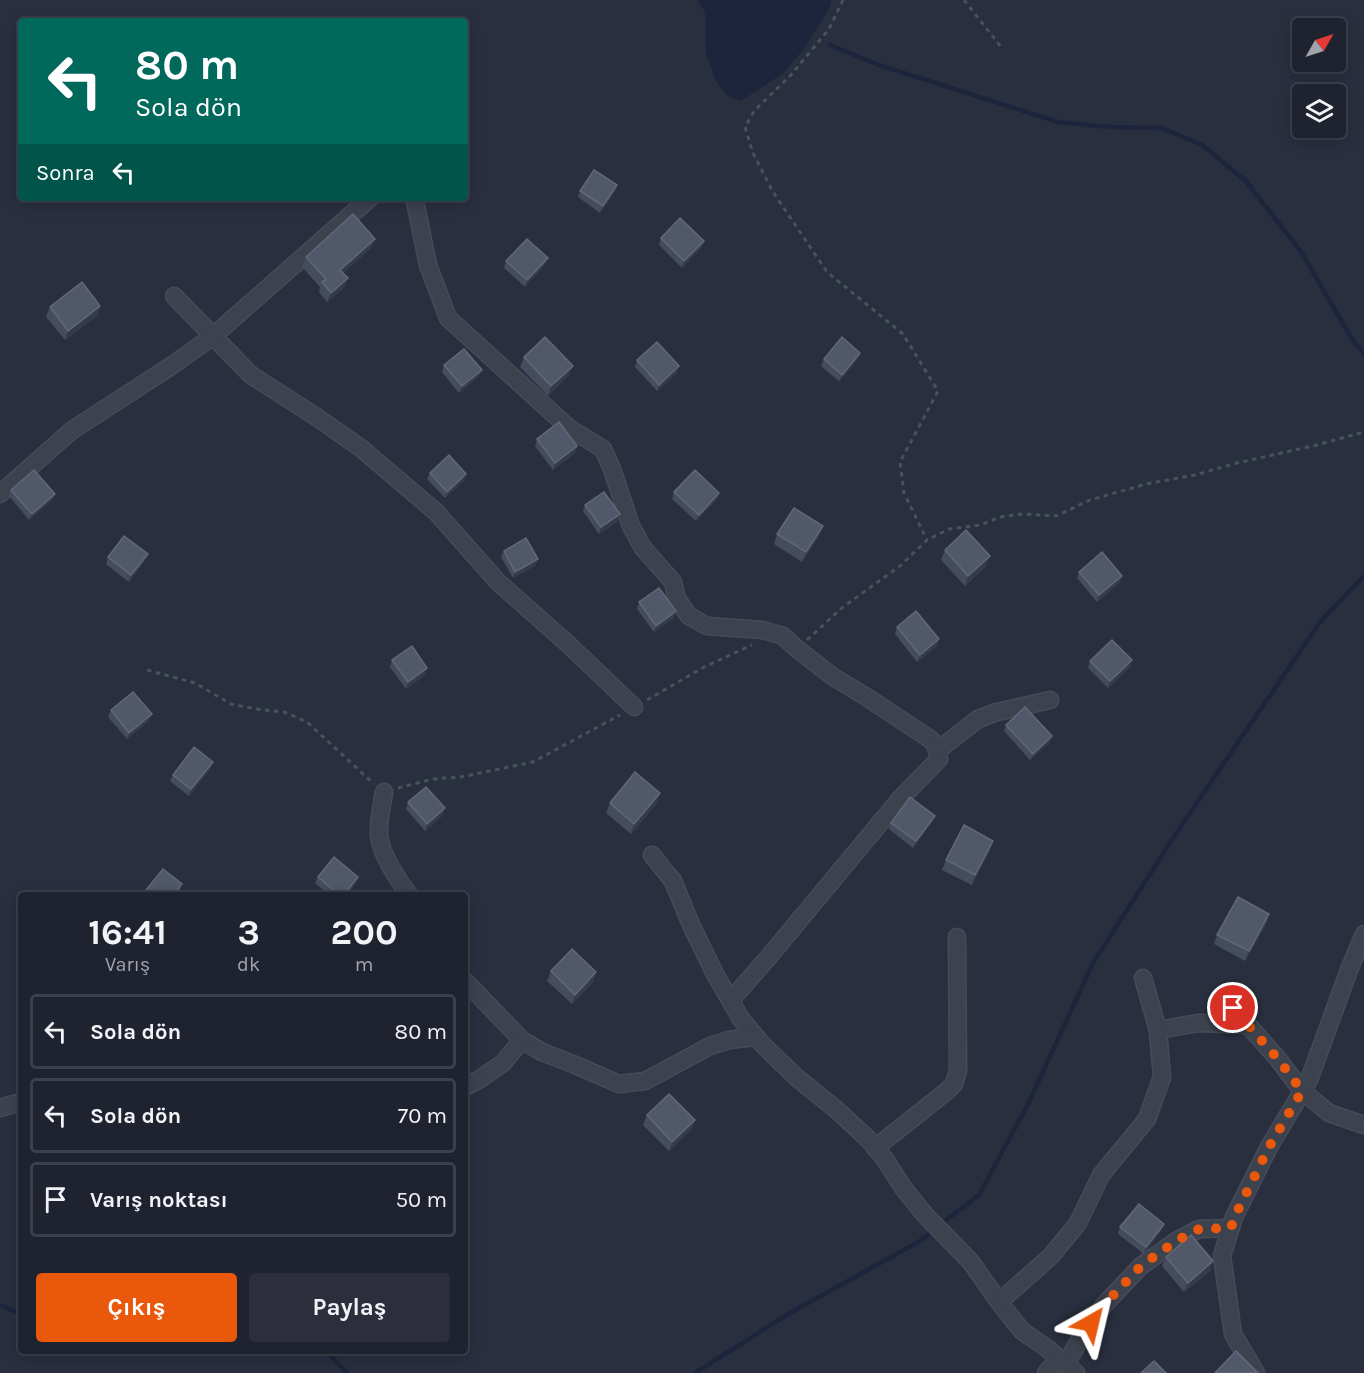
<!DOCTYPE html>
<html lang="tr">
<head>
<meta charset="utf-8">
<style>
	:root { --surface:#1f232f; --page:#2c2f3b; --text:#f1f3f6; --muted:#a1a4aa; --line:#3c404b; --accent:#ea580c }
	body { margin:0; font-family:Karla,sans-serif; background:var(--page); color:var(--text); height:100vh; display:flex; flex-direction:column; font-size:22px; white-space:nowrap }
	* { box-sizing:border-box; margin:0 }
	p { font-size:20px; color:var(--muted) }
	.icon { flex:none; width:33px; height:33px; fill:none; stroke:currentColor; stroke-width:2; stroke-linecap:round; stroke-linejoin:round }
	.map { position:relative; flex:1; overflow:hidden }
	.sheet { position:absolute; left:18px; top:892px; width:450px; height:462px; display:flex; flex-direction:column; background:var(--surface); border-radius:6px; box-shadow:0 3px 15px #0003,0 0 0 2px var(--line) }
	.sheet>* { flex:none }
	.guide { position:absolute; left:18px; top:18px; width:450px; height:183px; border-radius:6px; box-shadow:0 3px 15px #0003,0 0 0 2px var(--line); background:#00695c; color:#fff; overflow:hidden }
	.needle { width:39px; rotate:51deg }
	.fabs { position:absolute; left:1292px; top:18px; display:grid; gap:12px }
	.fabs a { display:grid; place-items:center; width:54px; height:54px; border-radius:6px; background:var(--surface); box-shadow:0 3px 15px #0003,0 0 0 2px var(--line); font-size:30px }
	.pin { position:absolute; display:grid; place-items:center; width:51px; height:51px; color:#fff; margin:-26px; border:3px solid #fff; border-radius:50%; box-shadow:0 2px 6px #0007 }
	.me { position:absolute; width:66px; margin:-33px; rotate:37deg; stroke-linejoin:round; filter:drop-shadow(0 0 4px #0008) }
	.turn { display:flex; align-items:center; gap:21px; height:126px; padding:0 18px; font-size:27px }
	.turn .icon { width:78px; height:78px; stroke-width:2.5 }
	.turn b { display:block; font-size:42px; line-height:51px }
	.then { display:flex; align-items:center; height:57px; padding:0 18px; background:#0003; gap:12px; font-size:22px }
	.eta { display:flex; justify-content:space-evenly; align-items:center; height:102px; text-align:center }
	.eta b { font-size:36px; font-weight:700; line-height:42px }
	.action { display:flex; gap:12px; margin-top:auto; padding:12px 18px }
	.action a { flex:1; height:69px; border-radius:6px; background:var(--accent); color:#fff; font-size:24px; font-weight:700; line-height:69px; text-align:center }
	.action a+a { background:var(--page); color:var(--text) }
	ul { padding:0; list-style:none }
	li { display:flex; align-items:center; gap:18px; height:75px; margin:0 12px 9px; padding:0 6px; border:3px solid var(--line); border-radius:6px }
	li div { flex:1 }
	li b { display:block; font-size:22px }
	li em { font-style:normal }
	.map>svg:first-child { display:block }
	.water { fill:#1d253c }
	.lines { fill:none; stroke-linecap:round; stroke-linejoin:round }
	.stream { stroke:#1d253c; stroke-width:4.5 }
	.minor-casing { stroke:#474b58; stroke-width:19 }
	.path { stroke:#455458; stroke-width:3; stroke-dasharray:4.5 4.5; stroke-linecap:butt }
	.minor { stroke:#3d424f; stroke-width:16 }
	.wall { fill:#454c5d }
	.shaded-wall { fill:#343b4c }
	.building { fill:#515869; stroke:#626878; stroke-width:1.5 }
	.route { stroke:#ea580c; stroke-width:10; stroke-dasharray:0 18 }
</style>
</head>
<body>
<div class="map">
<svg width="1364" height="1373" viewBox="0 0 1364 1373">
	<rect width="100%" height="100%" fill="#292f3f"/>
	<!-- water -->
	<path class="water" d="M 697,0 L 831,0 L 829,9 L 805,47 L 785,72 L 741,101 L 727,96 L 716,82 L 706,53 L 705,12 Z"/>
	<g class="lines">
		<!-- stream -->
		<g class="stream">
			<path d="M 830,45 L 879,65 L 1058,122 L 1110,127 L 1162,128 L 1202,145 L 1246,181 L 1301,252 L 1354,342 L 1364,353"/>
			<path d="M 941,1224 L 979,1195 L 1029,1102 L 1093,963 L 1177,832 L 1320,622 L 1364,576"/>
			<path d="M 0,1305 L 16,1312 L 21,1312"/>
			<path d="M 327,1352 L 347,1373"/>
			<path d="M 695,1373 L 790,1313 L 920,1241 L 934,1230"/>
		</g>
		<!-- minor casing -->
		<g class="minor-casing">
			<g id="minor">
				<path d="M 413,198 L 415,201 L 428,265 L 448,318 L 569,428 L 603,449 L 612,469 L 631,526 L 643,548 L 673,582 L 677,599 L 689,616 L 707,626 L 763,630 L 783,636 L 797,649 L 832,676 L 868,698 L 930,739 L 936,745 L 939,759 L 900,799 L 767,959 L 731,1000"/>
				<path d="M 174,296 L 251,375 L 318,418 L 362,449 L 436,512 L 498,582 L 568,644 L 634,707"/>
				<path d="M 0,494 L 71,431 L 171,366 L 212,337 L 370,198"/>
				<path d="M 937,751 L 978,719 L 997,712 L 1050,700"/>
				<path d="M 384,792 C 382,806 378,821 379,835 C 380,853 399,882 410,896"/>
				<path d="M 652,855 L 673,881 L 692,927 L 715,974 L 741,1019 L 761,1043 L 796,1077 L 838,1111 L 868,1139 L 884,1158 L 904,1189 L 926,1216 L 971,1262 L 999,1302 L 1022,1331 L 1048,1349 L 1076,1373"/>
				<path d="M 465,981 L 522,1040 L 542,1052 L 573,1064 L 619,1084 L 645,1081 L 710,1046 L 729,1040 L 756,1037"/>
				<path d="M 1233,1008 L 1278,1059 L 1302,1091 L 1329,1113 L 1364,1125"/>
				<path d="M 1158,1030 L 1198,1023 L 1248,1025"/>
				<path d="M 465,1087 L 480,1079 L 503,1063 L 522,1040"/>
				<path d="M 0,1108 L 21,1102"/>
				<path d="M 875,1148 L 947,1091 L 954,1084 L 958,1071 L 957,937"/>
				<path d="M 999,1302 L 1051,1256 L 1078,1223 L 1101,1175 L 1147,1119 L 1162,1077 L 1158,1030 L 1143,978"/>
				<path d="M 1066,1364 L 1079,1341 L 1103,1306 L 1141,1266 L 1176,1241 L 1199,1229 L 1231,1228"/>
				<path d="M 1046,1373 L 1059,1359"/>
				<path d="M 1256,1373 L 1233,1334 L 1222,1256 L 1234,1217 L 1269,1147 L 1309,1080 L 1349,970 L 1364,934"/>
			</g>
		</g>
		<!-- path -->
		<g class="path">
			<path d="M 843,0 L 829,29 L 791,75 L 754,111 L 745,127 L 753,153 L 773,192 L 827,272 L 903,334 L 938,391 L 900,462 L 904,493 L 927,540"/>
			<path d="M 964,0 L 1001,47"/>
			<path d="M 807,640 L 843,607 L 900,566 L 927,540 L 949,529 L 981,525 L 1000,517 L 1022,514 L 1056,516 L 1090,500 L 1146,484 L 1195,475 L 1237,463 L 1317,445 L 1364,432"/>
			<path d="M 147,670 L 195,683 L 231,704 L 256,709 L 284,712 L 307,722 L 374,784"/>
			<path d="M 647,700 L 704,667 L 752,645"/>
			<path d="M 398,788 L 433,779 L 461,777 L 533,762 L 620,715"/>
		</g>
		<!-- minor -->
		<use href="#minor" class="minor"/>
	</g>
	<!-- wall -->
	<g class="wall">
		<path d="M 617,185 L 614,192 L 600,213 L 578,197 L 580,191 Z"/>
		<path d="M 661,238 L 704,241 L 701,248 L 682,268 L 659,245 Z"/>
		<path d="M 371,248 L 343,273 L 344,288 L 327,302 L 319,292 L 320,287 L 302,267 L 306,257 Z"/>
		<path d="M 506,261 L 545,264 L 525,287 L 504,268 Z"/>
		<path d="M 100,306 L 97,316 L 65,340 L 46,317 L 50,307 Z"/>
		<path d="M 524,357 L 573,366 L 569,375 L 548,396 L 520,367 Z"/>
		<path d="M 824,359 L 858,359 L 839,381 L 821,366 Z"/>
		<path d="M 637,360 L 677,373 L 657,391 L 635,367 Z"/>
		<path d="M 444,365 L 479,376 L 459,393 L 442,372 Z"/>
		<path d="M 537,439 L 575,453 L 553,470 L 535,446 Z"/>
		<path d="M 430,473 L 464,480 L 445,498 L 427,479 Z"/>
		<path d="M 11,490 L 55,494 L 52,500 L 29,520 L 9,496 Z"/>
		<path d="M 674,492 L 719,493 L 717,499 L 696,521 L 672,499 Z"/>
		<path d="M 585,505 L 620,514 L 618,521 L 599,534 L 583,511 Z"/>
		<path d="M 777,534 L 819,536 L 802,562 L 774,544 Z"/>
		<path d="M 945,550 L 986,566 L 965,586 L 941,560 Z"/>
		<path d="M 504,551 L 538,559 L 535,566 L 513,578 L 501,557 Z"/>
		<path d="M 148,554 L 145,560 L 129,582 L 106,564 L 108,557 Z"/>
		<path d="M 1079,572 L 1120,582 L 1097,602 L 1077,578 Z"/>
		<path d="M 639,602 L 674,618 L 654,632 L 637,609 Z"/>
		<path d="M 897,627 L 937,646 L 917,662 L 895,634 Z"/>
		<path d="M 392,660 L 427,668 L 425,675 L 406,689 L 390,667 Z"/>
		<path d="M 1132,660 L 1130,667 L 1108,688 L 1088,668 L 1090,661 Z"/>
		<path d="M 111,710 L 152,714 L 149,721 L 127,739 L 108,717 Z"/>
		<path d="M 1006,725 L 1052,736 L 1049,743 L 1030,760 L 1004,731 Z"/>
		<path d="M 213,762 L 210,769 L 189,796 L 170,781 L 173,775 Z"/>
		<path d="M 408,802 L 443,815 L 425,831 L 406,809 Z"/>
		<path d="M 610,803 L 657,803 L 631,834 L 606,813 Z"/>
		<path d="M 935,816 L 932,822 L 913,848 L 889,829 L 891,823 Z"/>
		<path d="M 990,850 L 972,885 L 942,870 L 946,860 Z"/>
		<path d="M 318,877 L 356,883 L 346,896 L 330,896 L 315,883 Z"/>
		<path d="M 1266,924 L 1245,961 L 1214,944 L 1217,935 Z"/>
		<path d="M 551,971 L 596,972 L 593,982 L 572,1004 L 547,981 Z"/>
		<path d="M 647,1115 L 695,1120 L 691,1130 L 669,1151 L 643,1125 Z"/>
		<path d="M 1164,1224 L 1162,1230 L 1144,1254 L 1118,1234 L 1120,1227 Z"/>
		<path d="M 1166,1257 L 1210,1271 L 1184,1292 L 1162,1266 Z"/>
	</g>
	<!-- shaded-wall -->
	<g class="shaded-wall">
		<path d="M 617,185 L 614,192 L 600,213 L 603,206 Z"/>
		<path d="M 375,239 L 371,248 L 337,279 L 340,270 Z"/>
		<path d="M 704,241 L 701,248 L 682,268 L 684,261 Z"/>
		<path d="M 548,258 L 545,264 L 525,287 L 527,280 Z"/>
		<path d="M 348,278 L 344,288 L 327,302 L 331,293 Z"/>
		<path d="M 100,306 L 97,316 L 65,340 L 68,331 Z"/>
		<path d="M 860,353 L 858,359 L 839,381 L 842,375 Z"/>
		<path d="M 573,366 L 569,375 L 548,396 L 551,386 Z"/>
		<path d="M 679,366 L 677,373 L 657,391 L 659,385 Z"/>
		<path d="M 482,370 L 479,376 L 459,393 L 462,386 Z"/>
		<path d="M 577,446 L 575,453 L 553,470 L 555,463 Z"/>
		<path d="M 466,474 L 464,480 L 445,498 L 447,492 Z"/>
		<path d="M 719,493 L 717,499 L 696,521 L 699,515 Z"/>
		<path d="M 55,494 L 52,500 L 29,520 L 32,514 Z"/>
		<path d="M 620,514 L 618,521 L 599,534 L 601,527 Z"/>
		<path d="M 823,526 L 819,536 L 802,562 L 806,552 Z"/>
		<path d="M 148,554 L 145,560 L 129,582 L 131,575 Z"/>
		<path d="M 990,556 L 986,566 L 965,586 L 968,576 Z"/>
		<path d="M 538,559 L 535,566 L 513,578 L 515,572 Z"/>
		<path d="M 1122,576 L 1120,582 L 1097,602 L 1099,595 Z"/>
		<path d="M 676,611 L 674,618 L 654,632 L 656,626 Z"/>
		<path d="M 939,639 L 937,646 L 917,662 L 920,655 Z"/>
		<path d="M 1132,660 L 1130,667 L 1108,688 L 1110,681 Z"/>
		<path d="M 427,668 L 425,675 L 406,689 L 408,682 Z"/>
		<path d="M 152,714 L 149,721 L 127,739 L 129,733 Z"/>
		<path d="M 1052,736 L 1049,743 L 1030,760 L 1033,754 Z"/>
		<path d="M 213,762 L 210,769 L 189,796 L 191,789 Z"/>
		<path d="M 660,793 L 657,803 L 631,834 L 634,824 Z"/>
		<path d="M 445,808 L 443,815 L 425,831 L 427,824 Z"/>
		<path d="M 935,816 L 932,822 L 913,848 L 916,841 Z"/>
		<path d="M 993,841 L 990,850 L 972,885 L 975,875 Z"/>
		<path d="M 358,877 L 356,883 L 346,896 L 343,896 Z"/>
		<path d="M 182,884 L 180,891 L 176,896 L 173,896 Z"/>
		<path d="M 1269,914 L 1266,924 L 1245,961 L 1249,951 Z"/>
		<path d="M 596,972 L 593,982 L 572,1004 L 575,995 Z"/>
		<path d="M 695,1120 L 691,1130 L 669,1151 L 672,1142 Z"/>
		<path d="M 1164,1224 L 1162,1230 L 1144,1254 L 1146,1247 Z"/>
		<path d="M 1213,1261 L 1210,1271 L 1184,1292 L 1188,1283 Z"/>
	</g>
	<!-- building -->
	<g class="building">
		<path d="M 594,170 L 617,185 L 603,206 L 580,191 Z"/>
		<path d="M 353,214 L 375,239 L 340,270 L 348,278 L 331,293 L 322,282 L 326,279 L 306,257 Z"/>
		<path d="M 680,218 L 704,241 L 684,261 L 661,238 Z"/>
		<path d="M 527,239 L 548,258 L 527,280 L 506,261 Z"/>
		<path d="M 82,282 L 100,306 L 68,331 L 50,307 Z"/>
		<path d="M 545,337 L 573,366 L 551,386 L 524,357 Z"/>
		<path d="M 842,337 L 860,353 L 842,375 L 824,359 Z"/>
		<path d="M 657,342 L 679,366 L 659,385 L 637,360 Z"/>
		<path d="M 464,349 L 482,370 L 462,386 L 444,365 Z"/>
		<path d="M 559,422 L 577,446 L 555,463 L 537,439 Z"/>
		<path d="M 449,455 L 466,474 L 447,492 L 430,473 Z"/>
		<path d="M 34,470 L 55,494 L 32,514 L 11,490 Z"/>
		<path d="M 695,470 L 719,493 L 699,515 L 674,492 Z"/>
		<path d="M 604,492 L 620,514 L 601,527 L 585,505 Z"/>
		<path d="M 794,508 L 823,526 L 806,552 L 777,534 Z"/>
		<path d="M 966,530 L 990,556 L 968,576 L 945,550 Z"/>
		<path d="M 124,536 L 148,554 L 131,575 L 108,557 Z"/>
		<path d="M 526,538 L 538,559 L 515,572 L 504,551 Z"/>
		<path d="M 1102,552 L 1122,576 L 1099,595 L 1079,572 Z"/>
		<path d="M 659,588 L 676,611 L 656,626 L 639,602 Z"/>
		<path d="M 916,611 L 939,639 L 920,655 L 897,627 Z"/>
		<path d="M 1112,640 L 1132,660 L 1110,681 L 1090,661 Z"/>
		<path d="M 412,646 L 427,668 L 408,682 L 392,660 Z"/>
		<path d="M 133,692 L 152,714 L 129,733 L 111,710 Z"/>
		<path d="M 1025,707 L 1052,736 L 1033,754 L 1006,725 Z"/>
		<path d="M 194,747 L 213,762 L 191,789 L 173,775 Z"/>
		<path d="M 635,772 L 660,793 L 634,824 L 610,803 Z"/>
		<path d="M 426,787 L 445,808 L 427,824 L 408,802 Z"/>
		<path d="M 910,797 L 935,816 L 916,841 L 891,823 Z"/>
		<path d="M 964,825 L 993,841 L 975,875 L 946,860 Z"/>
		<path d="M 334,857 L 358,877 L 343,896 L 340,896 L 318,877 Z"/>
		<path d="M 163,869 L 182,884 L 173,896 L 143,896 L 142,895 Z"/>
		<path d="M 1238,897 L 1269,914 L 1249,951 L 1217,935 Z"/>
		<path d="M 572,949 L 596,972 L 575,995 L 551,971 Z"/>
		<path d="M 669,1094 L 695,1120 L 672,1142 L 647,1115 Z"/>
		<path d="M 1139,1204 L 1164,1224 L 1146,1247 L 1120,1227 Z"/>
		<path d="M 1191,1235 L 1213,1261 L 1188,1283 L 1166,1257 Z"/>
		<path d="M 1236,1351 L 1258,1373 L 1215,1373 Z"/>
		<path d="M 1154,1361 L 1166,1373 L 1141,1373 Z"/>
	</g>
	<g class="lines">
		<!-- route -->
		<path class="route" d="M 1091,1323 L 1103,1306 L 1141,1266 L 1176,1241 L 1199,1229 L 1231,1228 L 1234,1218 L 1269,1147 L 1302,1091 L 1278,1059 L 1233,1008"/>
	</g>
</svg>
<div class="fabs">
<a><svg class="needle" viewBox="-14 -14 28 28"><path d="M0-13l5 13h-10z" fill="#e53935"/><path d="M0 13l5-13h-10z" fill="#a1a4aa"/></svg></a>
<a><svg class="icon" aria-label="layers" viewBox="0 0 24 24"><path d="M12 4l9 5-9 5-9-5zM3 14l9 5 9-5"/></svg></a>
</div>
<div class="pin" style="left:1233px;top:1008px;background:#d93025"><svg class="icon" aria-label="arrive" viewBox="0 0 24 24"><path d="M6 21V4h12l-3 4 3 4H6"/></svg></div>
<svg class="me" style="left:1091px;top:1323px" viewBox="-20 -20 40 40"><path d="M0-17L14 15 0 8-14 15z" fill="#ea580c" stroke="#fff" stroke-width="4"/></svg>
<div class="guide">
<div class="turn"><svg class="icon" aria-label="left" viewBox="0 0 24 24"><path d="M17 20v-9H6M10 6l-5 5 5 5"/></svg><div><b>80 m</b>Sola dön</div></div>
<div class="then">Sonra<svg class="icon" aria-label="left" viewBox="0 0 24 24"><path d="M17 20v-9H6M10 6l-5 5 5 5"/></svg></div>
</div>
<section class="sheet">
<div class="eta">
<div><b>16:41</b><p>Varış</p></div>
<div><b>3</b><p>dk</p></div>
<div><b>200</b><p>m</p></div>
</div>
<ul>
<li><svg class="icon" aria-label="left" viewBox="0 0 24 24"><path d="M17 20v-9H6M10 6l-5 5 5 5"/></svg><div><b>Sola dön</b></div><em>80 m</em></li>
<li><svg class="icon" aria-label="left" viewBox="0 0 24 24"><path d="M17 20v-9H6M10 6l-5 5 5 5"/></svg><div><b>Sola dön</b></div><em>70 m</em></li>
<li><svg class="icon" aria-label="arrive" viewBox="0 0 24 24"><path d="M6 21V4h12l-3 4 3 4H6"/></svg><div><b>Varış noktası</b></div><em>50 m</em></li>
</ul>
<div class="action"><a>Çıkış</a><a>Paylaş</a></div>
</section>
</div>
</body>
</html>
